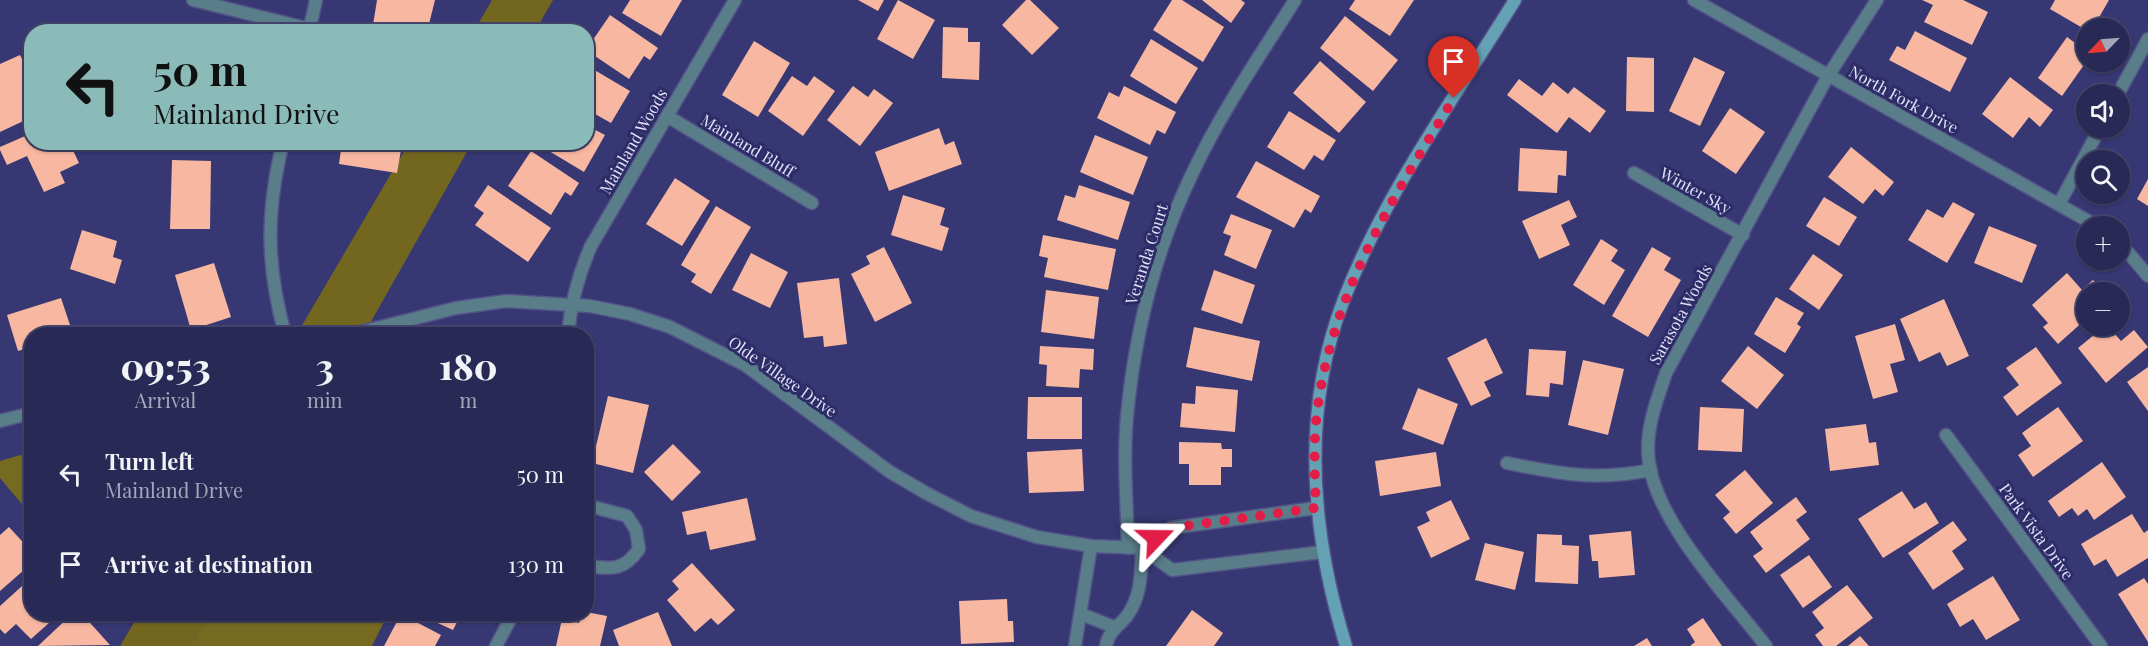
<!DOCTYPE html>
<html lang="en">
<head>
<meta charset="utf-8">
<style>
	:root { --surface:#292956; --page:#353560; --text:#f1f3f6; --muted:#a5a6b9; --line:#45456c }
	body { margin:0; font-family:"Playfair Display",serif; background:var(--page); color:var(--text); height:100vh; display:flex; flex-direction:column; font-size:22px; white-space:nowrap }
	* { box-sizing:border-box; margin:0 }
	p { font-size:20px; color:var(--muted) }
	.icon { flex:none; width:33px; height:33px; fill:none; stroke:currentColor; stroke-width:2; stroke-linecap:round; stroke-linejoin:round }
	.map { position:relative; flex:1; overflow:hidden }
	.panel { position:absolute; left:24px; top:327px; width:570px; height:294px; display:flex; flex-direction:column; background:var(--surface); border-radius:24px; box-shadow:0 2px 4px #0004,0 0 0 2px var(--line) }
	.panel>* { flex:none }
	.hud { position:absolute; left:24px; top:24px; width:570px; height:126px; border-radius:24px; box-shadow:0 2px 4px #0004,0 0 0 2px var(--line); background:#8bbbb9; color:#111; overflow:hidden }
	.needle { width:39px; rotate:245deg }
	.tools { position:absolute; left:2076px; top:18px; display:grid; gap:12px }
	.tools a { display:grid; place-items:center; width:54px; height:54px; border-radius:50%; background:var(--surface); box-shadow:0 2px 4px #0004,0 0 0 2px var(--line); font-size:30px }
	.pin { position:absolute; display:grid; place-items:center; width:51px; height:51px; color:#fff; margin:-62px -26px; border-radius:50% 50% 50% 0; rotate:-45deg; box-shadow:0 0 6px #0007 }
	.pin .icon { rotate:45deg }
	.me { position:absolute; width:66px; margin:-33px; rotate:67deg; stroke-linejoin:round; filter:drop-shadow(0 0 4px #0008) }
	.turn { display:flex; align-items:center; gap:21px; height:126px; padding:0 30px; font-size:27px }
	.turn .icon { width:78px; height:78px; stroke-width:2.5 }
	.turn b { display:block; font-size:42px; line-height:51px }
	.eta { display:flex; justify-content:space-evenly; align-items:center; height:102px; text-align:center }
	.eta b { font-size:36px; font-weight:800; line-height:42px }
	ul { padding:0; list-style:none }
	li { display:flex; align-items:center; gap:18px; height:90px; padding:0 30px }
	li div { flex:1 }
	li b { display:block; font-size:22px }
	li em { font-style:normal }
	.map>svg:first-child { display:block }
	.green { fill:#736720 }
	.forest { fill:#766a21 }
	.building { fill:#f7b7a1 }
	.lines { fill:none; stroke-linecap:round; stroke-linejoin:round }
	.service-casing { stroke:#525288; stroke-width:15 }
	.minor-casing { stroke:#525288; stroke-width:15 }
	.tertiary-casing { stroke:#525288; stroke-width:15 }
	.secondary-casing { stroke:#525288; stroke-width:15 }
	.service { stroke:#597e8a; stroke-width:12 }
	.minor { stroke:#597e8a; stroke-width:12 }
	.tertiary { stroke:#597e8a; stroke-width:12 }
	.secondary { stroke:#64a1b4; stroke-width:12 }
	.route { stroke:#e11d48; stroke-width:10; stroke-dasharray:0 18 }
	.labels { text-anchor:middle; dominant-baseline:central; stroke-width:6; stroke-linejoin:round; paint-order:stroke }
	.street-label { font-size:16px; fill:#e0e2f9; stroke:#2d2c67 }
</style>
</head>
<body>
<div class="map">
<svg width="2148" height="646" viewBox="0 0 2148 646">
	<rect width="100%" height="100%" fill="#373773"/>
	<!-- green -->
	<g class="green">
		<path d="M 492,0 L 553,0 L 535,31 L 474,31 Z"/>
		<path d="M 409,143 L 472,143 L 364,334 L 297,334 Z"/>
		<path d="M 139,614 L 208,614 L 190,646 L 120,646 Z"/>
	</g>
	<!-- forest -->
	<g class="forest">
		<path d="M 31,452 L 32,452 L 31,515 L 0,478 L 0,461 Z"/>
		<path d="M 208,614 L 388,614 L 372,646 L 190,646 Z"/>
	</g>
	<!-- building -->
	<g class="building">
		<path d="M 377,0 L 435,0 L 427,32 L 408,32 L 373,25 Z"/>
		<path d="M 630,0 L 682,0 L 661,36 L 622,13 Z"/>
		<path d="M 858,0 L 884,0 L 878,11 Z"/>
		<path d="M 898,0 L 935,20 L 913,59 L 877,39 Z"/>
		<path d="M 1026,0 L 1030,0 L 1059,28 L 1032,55 L 1002,25 Z"/>
		<path d="M 1172,0 L 1182,0 L 1224,27 L 1203,62 L 1153,30 Z"/>
		<path d="M 1202,0 L 1241,0 L 1245,3 L 1231,23 Z"/>
		<path d="M 1355,0 L 1414,0 L 1390,36 L 1349,9 Z"/>
		<path d="M 1922,0 L 1963,0 L 1988,12 L 1972,45 L 1924,22 L 1933,5 Z"/>
		<path d="M 2055,0 L 2109,0 L 2093,28 L 2086,30 L 2050,9 Z"/>
		<path d="M 610,15 L 658,48 L 650,60 L 644,56 L 629,79 L 586,50 Z"/>
		<path d="M 1345,16 L 1398,60 L 1373,91 L 1320,48 Z"/>
		<path d="M 943,27 L 968,28 L 968,42 L 980,42 L 979,80 L 942,78 Z"/>
		<path d="M 1915,31 L 1967,58 L 1950,92 L 1889,60 L 1897,46 L 1905,50 Z"/>
		<path d="M 2067,37 L 2086,51 L 2086,62 L 2062,96 L 2038,78 Z"/>
		<path d="M 1151,39 L 1198,68 L 1176,104 L 1130,76 Z"/>
		<path d="M 754,41 L 790,63 L 758,117 L 722,95 Z"/>
		<path d="M 20,55 L 32,78 L 32,117 L 0,132 L 0,64 Z"/>
		<path d="M 1627,57 L 1654,58 L 1654,112 L 1626,111 Z"/>
		<path d="M 1694,57 L 1725,72 L 1700,126 L 1669,111 Z"/>
		<path d="M 1320,61 L 1366,102 L 1339,133 L 1293,93 Z"/>
		<path d="M 586,65 L 630,91 L 611,123 L 586,109 Z"/>
		<path d="M 792,76 L 807,86 L 814,76 L 835,91 L 803,136 L 768,111 Z"/>
		<path d="M 2010,77 L 2053,110 L 2040,127 L 2029,117 L 2013,138 L 1982,114 Z"/>
		<path d="M 1519,79 L 1542,96 L 1553,82 L 1568,94 L 1574,87 L 1606,111 L 1590,133 L 1569,117 L 1557,133 L 1507,95 Z"/>
		<path d="M 853,86 L 868,97 L 874,89 L 893,103 L 860,146 L 827,120 Z"/>
		<path d="M 1124,86 L 1176,112 L 1165,134 L 1157,130 L 1150,145 L 1097,118 L 1109,92 L 1119,97 Z"/>
		<path d="M 1730,108 L 1765,132 L 1736,174 L 1702,151 Z"/>
		<path d="M 1289,111 L 1336,140 L 1323,161 L 1314,155 L 1304,170 L 1267,147 Z"/>
		<path d="M 586,125 L 605,135 L 584,172 L 534,142 L 586,142 Z"/>
		<path d="M 939,128 L 945,145 L 954,141 L 962,164 L 889,191 L 875,152 Z"/>
		<path d="M 32,133 L 32,142 L 69,142 L 79,163 L 60,172 L 65,183 L 44,192 L 27,156 L 7,165 L 0,150 L 0,147 Z"/>
		<path d="M 1095,135 L 1148,157 L 1133,195 L 1080,172 Z"/>
		<path d="M 342,142 L 387,142 L 387,148 L 401,150 L 397,173 L 339,164 Z"/>
		<path d="M 1851,147 L 1894,182 L 1883,196 L 1875,189 L 1863,204 L 1828,177 Z"/>
		<path d="M 1520,148 L 1567,151 L 1566,176 L 1558,175 L 1557,193 L 1518,191 Z"/>
		<path d="M 531,151 L 579,183 L 571,196 L 565,192 L 551,215 L 508,186 Z"/>
		<path d="M 172,160 L 211,161 L 210,229 L 170,229 Z"/>
		<path d="M 1256,161 L 1320,196 L 1311,213 L 1305,209 L 1294,228 L 1236,197 Z"/>
		<path d="M 675,178 L 710,201 L 682,246 L 646,224 Z"/>
		<path d="M 2148,179 L 2148,206 L 2137,199 Z"/>
		<path d="M 488,185 L 551,228 L 528,262 L 475,225 L 484,213 L 474,206 Z"/>
		<path d="M 1079,185 L 1130,202 L 1118,240 L 1057,220 L 1065,195 L 1075,198 Z"/>
		<path d="M 903,195 L 945,208 L 940,225 L 949,228 L 942,251 L 891,235 Z"/>
		<path d="M 1824,197 L 1857,217 L 1839,246 L 1806,226 Z"/>
		<path d="M 1569,200 L 1577,217 L 1561,225 L 1570,245 L 1539,259 L 1522,221 Z"/>
		<path d="M 1953,202 L 1975,214 L 1947,263 L 1908,240 L 1927,209 L 1943,218 Z"/>
		<path d="M 716,206 L 751,227 L 711,294 L 691,282 L 696,274 L 681,265 Z"/>
		<path d="M 1231,214 L 1272,230 L 1256,269 L 1224,255 L 1231,236 L 1223,233 Z"/>
		<path d="M 1989,226 L 2037,245 L 2022,283 L 1974,263 Z"/>
		<path d="M 82,230 L 117,241 L 113,257 L 122,260 L 115,284 L 70,269 Z"/>
		<path d="M 1043,235 L 1116,249 L 1108,290 L 1044,277 L 1048,258 L 1039,256 Z"/>
		<path d="M 1601,239 L 1618,250 L 1611,261 L 1625,270 L 1604,305 L 1573,285 Z"/>
		<path d="M 884,247 L 912,303 L 875,322 L 851,274 L 870,264 L 866,256 Z"/>
		<path d="M 1652,247 L 1671,258 L 1664,270 L 1681,280 L 1648,337 L 1612,316 Z"/>
		<path d="M 751,253 L 788,272 L 770,308 L 732,290 Z"/>
		<path d="M 1813,254 L 1843,275 L 1819,310 L 1789,289 Z"/>
		<path d="M 214,263 L 231,317 L 191,330 L 175,275 Z"/>
		<path d="M 1214,270 L 1255,285 L 1242,324 L 1201,310 Z"/>
		<path d="M 2067,273 L 2082,290 L 2093,280 L 2104,292 L 2086,292 L 2086,319 L 2058,344 L 2043,327 L 2048,323 L 2032,305 Z"/>
		<path d="M 839,278 L 847,344 L 824,347 L 823,336 L 804,338 L 797,283 Z"/>
		<path d="M 1046,290 L 1099,297 L 1094,339 L 1041,332 Z"/>
		<path d="M 1776,297 L 1804,313 L 1797,324 L 1801,327 L 1785,353 L 1754,334 Z"/>
		<path d="M 61,298 L 73,334 L 32,334 L 32,347 L 18,351 L 7,315 Z"/>
		<path d="M 1944,299 L 1969,356 L 1947,366 L 1940,352 L 1919,362 L 1900,319 Z"/>
		<path d="M 1895,324 L 1905,360 L 1890,364 L 1898,392 L 1873,399 L 1855,336 Z"/>
		<path d="M 2105,326 L 2108,326 L 2121,341 L 2134,330 L 2148,347 L 2106,383 L 2078,348 Z"/>
		<path d="M 1194,327 L 1260,341 L 1252,381 L 1186,367 Z"/>
		<path d="M 1486,338 L 1503,373 L 1484,382 L 1491,396 L 1471,406 L 1447,358 Z"/>
		<path d="M 1040,346 L 1094,349 L 1093,370 L 1080,369 L 1079,388 L 1046,386 L 1047,365 L 1039,364 Z"/>
		<path d="M 1748,346 L 1784,375 L 1757,409 L 1721,381 Z"/>
		<path d="M 2036,347 L 2062,383 L 2017,416 L 2003,397 L 2019,385 L 2006,368 Z"/>
		<path d="M 1529,349 L 1566,351 L 1563,385 L 1550,383 L 1549,397 L 1526,395 Z"/>
		<path d="M 1583,360 L 1624,369 L 1608,435 L 1568,425 Z"/>
		<path d="M 2148,367 L 2148,411 L 2127,382 Z"/>
		<path d="M 1196,386 L 1238,390 L 1235,432 L 1180,427 L 1182,403 L 1195,404 Z"/>
		<path d="M 1418,388 L 1458,404 L 1443,445 L 1402,429 Z"/>
		<path d="M 608,396 L 649,405 L 633,473 L 592,463 Z"/>
		<path d="M 1028,397 L 1082,397 L 1082,439 L 1027,439 Z"/>
		<path d="M 1700,407 L 1744,409 L 1742,452 L 1698,450 Z"/>
		<path d="M 2058,407 L 2083,441 L 2033,477 L 2018,455 L 2031,446 L 2022,433 Z"/>
		<path d="M 1866,424 L 1869,443 L 1876,442 L 1879,465 L 1830,471 L 1825,429 Z"/>
		<path d="M 1179,442 L 1221,443 L 1222,449 L 1232,449 L 1232,467 L 1221,467 L 1221,485 L 1189,485 L 1189,464 L 1179,464 Z"/>
		<path d="M 673,444 L 701,472 L 672,501 L 644,472 Z"/>
		<path d="M 1082,449 L 1084,491 L 1029,493 L 1027,452 Z"/>
		<path d="M 1436,452 L 1441,486 L 1380,496 L 1375,461 Z"/>
		<path d="M 2102,462 L 2126,497 L 2094,520 L 2087,509 L 2078,516 L 2072,508 L 2059,517 L 2048,501 Z"/>
		<path d="M 1745,470 L 1773,503 L 1736,534 L 1723,518 L 1730,512 L 1715,495 Z"/>
		<path d="M 1902,491 L 1914,509 L 1926,502 L 1939,523 L 1883,558 L 1858,519 Z"/>
		<path d="M 1796,497 L 1807,512 L 1796,520 L 1810,539 L 1766,573 L 1753,556 L 1763,549 L 1750,532 Z"/>
		<path d="M 747,498 L 756,540 L 710,550 L 706,531 L 687,535 L 682,512 Z"/>
		<path d="M 1451,500 L 1470,539 L 1431,558 L 1417,527 L 1430,521 L 1426,512 Z"/>
		<path d="M 2132,514 L 2144,533 L 2148,530 L 2148,558 L 2117,577 L 2106,559 L 2094,566 L 2081,544 Z"/>
		<path d="M 1953,521 L 1967,540 L 1952,551 L 1964,569 L 1933,590 L 1908,553 Z"/>
		<path d="M 9,527 L 32,552 L 32,563 L 0,591 L 0,535 Z"/>
		<path d="M 1631,531 L 1635,575 L 1599,578 L 1598,561 L 1592,561 L 1589,535 Z"/>
		<path d="M 1537,534 L 1562,535 L 1562,545 L 1579,546 L 1578,584 L 1535,582 Z"/>
		<path d="M 1485,543 L 1524,552 L 1515,590 L 1475,580 Z"/>
		<path d="M 1809,555 L 1832,587 L 1803,608 L 1780,575 Z"/>
		<path d="M 692,563 L 735,610 L 718,625 L 711,618 L 695,632 L 667,600 L 679,589 L 672,581 Z"/>
		<path d="M 1993,576 L 2020,620 L 1986,640 L 1973,619 L 1960,627 L 1947,604 Z"/>
		<path d="M 32,577 L 32,614 L 59,614 L 31,639 L 16,624 L 5,634 L 0,629 L 0,606 Z"/>
		<path d="M 2144,578 L 2148,584 L 2148,642 L 2118,594 Z"/>
		<path d="M 1847,585 L 1873,618 L 1836,646 L 1823,646 L 1815,635 L 1824,628 L 1812,612 Z"/>
		<path d="M 1007,599 L 1008,621 L 1013,621 L 1014,642 L 961,644 L 959,601 Z"/>
		<path d="M 1192,610 L 1223,633 L 1214,646 L 1166,646 Z"/>
		<path d="M 586,612 L 607,616 L 600,646 L 556,646 L 562,619 L 579,623 L 582,614 Z"/>
		<path d="M 658,612 L 672,646 L 619,646 L 613,630 Z"/>
		<path d="M 72,614 L 82,614 L 110,645 L 38,646 Z"/>
		<path d="M 401,614 L 441,635 L 435,646 L 384,646 Z"/>
		<path d="M 418,614 L 461,614 L 453,630 Z"/>
		<path d="M 1703,618 L 1722,646 L 1690,646 L 1695,642 L 1687,629 Z"/>
		<path d="M 1860,636 L 1869,646 L 1848,646 Z"/>
		<path d="M 1647,638 L 1652,646 L 1634,646 Z"/>
	</g>
	<g class="lines">
		<!-- service casing -->
		<g class="service-casing">
			<path id="service" d="M 1081,614 L 1114,627"/>
		</g>
		<!-- minor casing -->
		<g class="minor-casing">
			<g id="minor">
				<path d="M 193,0 L 310,29"/>
				<path d="M 1694,0 L 2097,226"/>
				<path d="M 309,32 L 316,0"/>
				<path d="M 2118,94 L 2148,39"/>
				<path d="M 667,116 L 812,203"/>
				<path d="M 283,142 C 266,212 266,265 285,334"/>
				<path d="M 1634,173 L 1743,235"/>
				<path d="M 2059,204 L 2100,128"/>
				<path d="M 2120,243 L 2148,276"/>
				<path d="M 568,334 C 571,302 578,275 591,246 L 735,0"/>
				<path d="M 1946,435 L 2101,646"/>
				<path d="M 1507,463 C 1560,474 1596,481 1651,470"/>
				<path d="M 586,505 L 627,516 L 636,530 L 639,549 C 624,571 612,569 586,566"/>
				<path d="M 1128,548 C 1127,504 1123,460 1127,416 C 1135,332 1156,248 1193,172 C 1221,112 1260,56 1295,0"/>
				<path d="M 496,646 L 513,614"/>
				<path d="M 1075,646 L 1091,546"/>
				<path d="M 1106,646 C 1108,632 1119,626 1127,616 C 1142,595 1141,572 1142,548"/>
				<path d="M 1766,646 C 1727,595 1647,514 1648,448 C 1648,422 1658,397 1666,373 L 1828,76 L 1877,0"/>
			</g>
		</g>
		<!-- tertiary casing -->
		<g class="tertiary-casing">
			<g id="tertiary">
				<path d="M 353,334 L 456,308 L 506,301 L 590,306 L 630,314 L 670,327 L 745,365 L 890,472 L 926,493 L 971,516 L 1037,537 L 1091,546 L 1142,548 L 1171,528 L 1316,508"/>
				<path d="M 0,421 L 32,413"/>
				<path d="M 1142,548 L 1172,570 L 1322,552"/>
			</g>
		</g>
		<!-- secondary casing -->
		<g class="secondary-casing">
			<path id="secondary" d="M 1346,646 C 1311,532 1300,413 1344,299 C 1385,193 1455,97 1515,0"/>
		</g>
		<!-- service -->
		<use href="#service" class="service"/>
		<!-- minor -->
		<use href="#minor" class="minor"/>
		<!-- tertiary -->
		<use href="#tertiary" class="tertiary"/>
		<!-- secondary -->
		<use href="#secondary" class="secondary"/>
	</g>
	<g class="lines">
		<!-- route -->
		<path class="route" d="M 1156,538 L 1171,528 L 1316,508 C 1315,477 1313,444 1317,413 C 1332,292 1392,200 1454,98"/>
	</g>
	<g class="labels">
		<!-- street labels -->
		<g class="street-label">
			<text transform="translate(1904 99) rotate(29)">North Fork Drive</text>
			<text transform="translate(633 141) rotate(-60)">Mainland Woods</text>
			<text transform="translate(748 145) rotate(31)">Mainland Bluff</text>
			<text transform="translate(1696 190) rotate(29)">Winter Sky</text>
			<text transform="translate(1146 254) rotate(-72)">Veranda Court</text>
			<text transform="translate(1680 314) rotate(-61)">Sarasota Woods</text>
			<text transform="translate(783 376) rotate(35)">Olde Village Drive</text>
			<text transform="translate(2037 531) rotate(54)">Park Vista Drive</text>
		</g>
	</g>
</svg>
<div class="tools">
<a><svg class="needle" viewBox="-14 -14 28 28"><path d="M0-13l5 13h-10z" fill="#e53935"/><path d="M0 13l5-13h-10z" fill="#a5a6b9"/></svg></a>
<a><svg class="icon" aria-label="sound" viewBox="0 0 24 24"><path d="M4 9h4l5-4v14l-5-4H4zM17 9q2 3 0 6"/></svg></a>
<a><svg class="icon" aria-label="search" viewBox="0 0 24 24"><circle cx="10" cy="10" r="6"/><path d="M15 15l6 6"/></svg></a>
<a>+</a>
<a>−</a>
</div>
<div class="pin" style="left:1454px;top:98px;background:#d93025"><svg class="icon" aria-label="arrive" viewBox="0 0 24 24"><path d="M6 21V4h12l-3 4 3 4H6"/></svg></div>
<svg class="me" style="left:1156px;top:538px" viewBox="-20 -20 40 40"><path d="M0-17L14 15 0 8-14 15z" fill="#e11d48" stroke="#fff" stroke-width="4"/></svg>
<div class="hud">
<div class="turn"><svg class="icon" aria-label="left" viewBox="0 0 24 24"><path d="M17 20v-9H6M10 6l-5 5 5 5"/></svg><div><b>50 m</b>Mainland Drive</div></div>
</div>
<section class="panel">
<div class="eta">
<div><b>09:53</b><p>Arrival</p></div>
<div><b>3</b><p>min</p></div>
<div><b>180</b><p>m</p></div>
</div>
<ul>
<li><svg class="icon" aria-label="left" viewBox="0 0 24 24"><path d="M17 20v-9H6M10 6l-5 5 5 5"/></svg><div><b>Turn left</b><p>Mainland Drive</p></div><em>50 m</em></li>
<li><svg class="icon" aria-label="arrive" viewBox="0 0 24 24"><path d="M6 21V4h12l-3 4 3 4H6"/></svg><div><b>Arrive at destination</b></div><em>130 m</em></li>
</ul>
</section>
</div>
</body>
</html>
